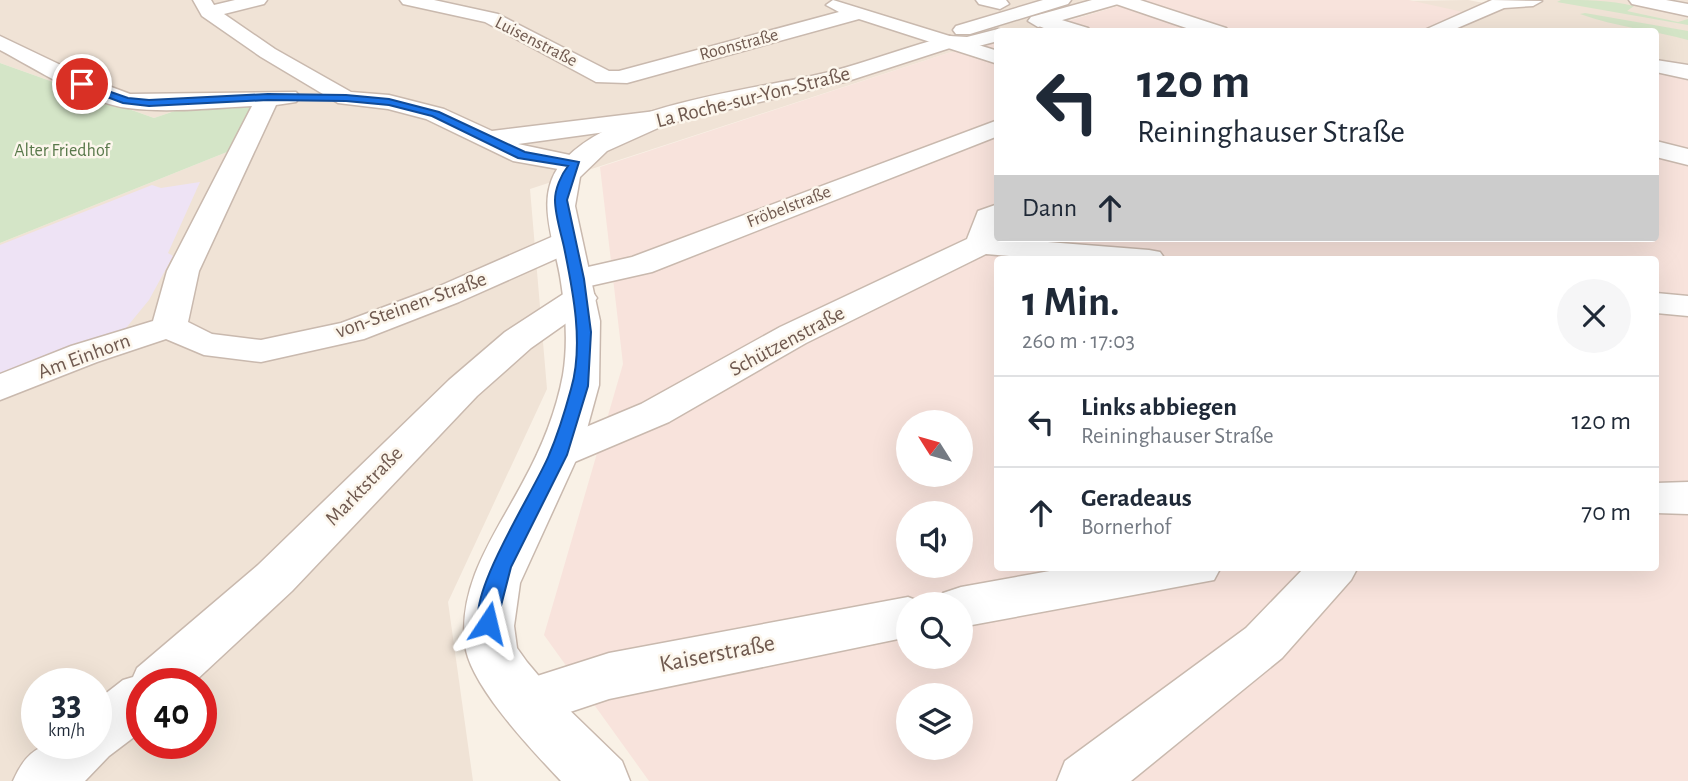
<!DOCTYPE html>
<html lang="de">
<head>
<meta charset="utf-8">
<style>
	:root { --surface:#fff; --page:#f6f6f7; --text:#1f2937; --muted:#747a83; --line:#e0e1e3 }
	body { margin:0; font-family:"Alegreya Sans",sans-serif; background:var(--page); color:var(--text); height:100vh; display:flex; flex-direction:column; font-size:26px; white-space:nowrap }
	* { box-sizing:border-box; margin:0 }
	p { font-size:23px; color:var(--muted) }
	.icon { flex:none; width:38px; height:38px; fill:none; stroke:currentColor; stroke-width:2; stroke-linecap:round; stroke-linejoin:round }
	.map { position:relative; flex:1; overflow:hidden }
	.side { position:absolute; left:994px; top:256px; width:665px; height:315px; display:flex; flex-direction:column; background:var(--surface); border-radius:7px; box-shadow:0 7px 28px #0002 }
	.side>* { flex:none }
	.top-card { position:absolute; left:994px; top:28px; width:665px; height:214px; border-radius:7px; box-shadow:0 7px 28px #0002; background:#fff; color:var(--text); overflow:hidden }
	.needle { width:46px; rotate:307deg }
	.fabs { position:absolute; left:896px; top:410px; display:grid; gap:14px }
	.fabs a { display:grid; place-items:center; width:77px; height:77px; border-radius:50%; background:var(--surface); box-shadow:0 7px 28px #0002; font-size:35px }
	.speed { position:absolute; left:21px; top:668px; display:flex; gap:14px; font-size:35px; font-weight:700; text-align:center }
	.speed>* { display:grid; place-content:center; width:91px; height:91px; border-radius:50%; background:var(--surface); box-shadow:0 7px 28px #0002; line-height:1 }
	.speed small { font-size:18px; font-weight:400 }
	.speed .limit { border:10px solid #d22; background:#fff; color:#111 }
	.pin { position:absolute; display:grid; place-items:center; width:60px; height:60px; color:#fff; margin:-30px; border:4px solid #fff; border-radius:50%; box-shadow:0 2px 7px #0007 }
	.me { position:absolute; width:77px; margin:-38px; rotate:10deg; stroke-linejoin:round; filter:drop-shadow(0 0 5px #0008) }
	.turn { display:flex; align-items:center; gap:24px; height:147px; padding:0 28px; font-size:32px }
	.turn .icon { width:91px; height:91px; stroke-width:2.5 }
	.turn b { display:block; font-size:49px; line-height:60px }
	.then { display:flex; align-items:center; height:66px; padding:0 28px; background:#0003; gap:14px; font-size:26px }
	.round { display:grid; place-items:center; flex:none; width:74px; height:74px; border-radius:37px; background:var(--page) }
	.head { display:flex; align-items:center; justify-content:space-between; height:119px; padding:0 28px }
	h1 { font-size:42px; font-weight:600; line-height:52px }
	ul { padding:0; list-style:none }
	li { display:flex; align-items:center; gap:21px; height:91px; padding:0 28px; border-top:2px solid var(--line) }
	li div { flex:1 }
	li b { display:block; font-size:26px }
	li em { font-style:normal }
	.map>svg:first-child { display:block }
	.residential { fill:#f0e3d6; fill-rule:evenodd }
	.commercial { fill:#f8e3dc; fill-rule:evenodd }
	.education { fill:#eee3f5 }
	.green { fill:#d4e5c7 }
	.lines { fill:none; stroke-linecap:round; stroke-linejoin:round }
	.pedestrian-casing { stroke:#c9b9ae; stroke-width:3 }
	.minor-casing { stroke:#c9b9ae; stroke-width:3 }
	.tertiary-casing { stroke:#c9b9ae; stroke-width:3 }
	.pedestrian { fill:#fff; fill-rule:evenodd }
	.minor { fill:#fff; fill-rule:evenodd }
	.tertiary { fill:#fff; fill-rule:evenodd }
	.route { fill:#1a73e8; stroke:#114b97; stroke-width:2 }
	.labels { text-anchor:middle; dominant-baseline:central; stroke-width:5; stroke-linejoin:round; paint-order:stroke }
	.far-street-label { font-size:18px; fill:#6f594f; stroke:#fcf6ec }
	.far-park-label { font-size:18px; fill:#59794b; stroke:#fcf6ec }
	.street-label { font-size:21px; fill:#6f594f; stroke:#fcf6ec }
	.near-street-label { font-size:24px; fill:#6f594f; stroke:#fcf6ec }
</style>
</head>
<body>
<div class="map">
<svg width="1688" height="781" viewBox="0 0 1688 781">
	<rect width="100%" height="100%" fill="#f9f1e6"/>
	<!-- residential -->
	<g class="residential">
		<path d="M 0,0 L 1138,0 L 1031,31 L 998,32 L 997,42 L 948,53 L 530,189 L 547,389 L 448,602 L 473,781 L 0,781 L 0,243 L 242,146 L 213,98 L 154,118 L 0,63 ZM 37,684 L 96,684 L 96,744 L 37,744 ZM 142,684 L 201,684 L 201,744 L 142,744 Z"/>
		<path d="M 1468,0 L 1484,3 L 1491,0 L 1688,0 L 1688,68 L 1656,63 L 1656,32 L 1469,31 L 1432,25 L 1461,13 L 1407,1 Z"/>
	</g>
	<!-- commercial -->
	<g class="commercial">
		<path d="M 1138,0 L 1409,0 L 1463,12 L 1433,25 L 1469,31 L 1031,32 Z"/>
		<path d="M 997,42 L 998,238 L 1656,238 L 1656,63 L 1688,68 L 1688,781 L 649,781 L 544,635 L 623,364 L 600,167 L 948,53 ZM 998,259 L 1656,259 L 1656,567 L 998,567 ZM 908,422 L 961,422 L 961,474 L 908,474 ZM 908,513 L 961,513 L 961,565 L 908,565 ZM 908,604 L 961,604 L 961,656 L 908,656 ZM 908,695 L 961,695 L 961,747 L 908,747 Z"/>
	</g>
	<!-- education -->
	<path class="education" d="M 200,182 L 168,253 L 173,256 L 149,300 L 126,328 L 0,375 L 0,245 L 152,185 L 161,188 Z"/>
	<!-- green -->
	<g class="green">
		<path d="M 1561,0 C 1586,0 1609,0 1634,6 L 1627,11 L 1678,22 L 1688,19 L 1688,25 L 1557,2 Z"/>
		<path d="M 1585,13 L 1688,31 L 1688,40 C 1651,30 1617,27 1580,14 Z"/>
		<path d="M 0,63 L 154,118 L 213,98 L 257,105 L 242,146 L 0,243 Z"/>
	</g>
	<g class="lines">
		<!-- pedestrian casing -->
		<g class="pedestrian-casing">
			<g id="pedestrian">
				<path d="M 976,0 L 1006,0 L 1009,4 L 1000,9 L 979,4 Z"/>
				<path d="M 1042,14 L 1088,28 L 1091,32 C 1072,32 1045,35 1032,20 Z"/>
				<path d="M 949,36 L 998,51 L 998,64 L 942,46 L 939,42 L 942,38 Z"/>
				<path d="M 1656,141 L 1688,149 L 1688,165 L 1656,157 Z"/>
				<path d="M 998,204 L 998,238 L 1149,250 L 1160,252 L 1165,259 L 1044,259 L 986,254 L 806,343 L 669,422 L 558,469 L 543,465 L 537,455 L 543,445 L 641,404 L 780,327 L 967,239 L 978,211 Z"/>
				<path d="M 1656,293 L 1688,296 L 1688,316 L 1656,313 Z"/>
				<path d="M 1688,482 L 1688,514 L 1656,513 L 1656,483 Z"/>
				<path d="M 1072,567 L 1221,567 L 1214,580 L 961,627 L 961,604 L 938,604 L 943,593 L 961,587 Z"/>
				<path d="M 1305,567 L 1358,567 L 1351,580 L 1282,658 L 1131,781 L 1057,781 L 1065,761 L 1246,628 Z"/>
				<path d="M 908,597 L 926,604 L 908,604 L 908,637 L 609,699 L 528,726 L 509,719 L 501,702 L 509,685 L 609,653 Z"/>
			</g>
		</g>
		<!-- minor casing -->
		<g class="minor-casing">
			<g id="minor">
				<path d="M 193,0 L 211,0 L 214,5 L 235,0 L 267,0 L 264,4 L 224,14 L 275,49 L 351,92 L 389,95 L 444,109 L 492,131 L 664,110 L 673,112 L 676,117 L 673,122 L 664,124 L 518,144 L 584,158 L 588,164 L 584,170 L 575,172 L 513,161 L 426,119 L 388,109 L 338,103 L 261,57 L 202,16 Z"/>
				<path d="M 400,0 L 434,0 L 498,14 L 609,71 L 619,71 L 839,12 L 826,5 L 833,0 L 956,38 L 959,42 L 949,48 L 859,19 L 627,83 L 596,82 L 485,22 L 403,4 Z"/>
				<path d="M 1113,0 L 1140,0 L 1226,28 L 1229,32 L 1198,32 L 1116,4 Z"/>
				<path d="M 1492,0 L 1542,1 L 1533,6 L 1504,8 L 1448,32 L 1420,32 Z"/>
				<path d="M 0,36 L 90,79 L 130,94 L 296,92 L 300,97 L 296,102 L 276,105 L 199,271 L 188,322 L 212,334 L 261,340 L 341,323 L 435,288 L 556,235 L 567,233 L 578,235 L 582,242 L 578,249 L 459,302 L 364,339 L 261,362 L 204,355 L 166,339 L 97,362 L 0,400 L 0,374 L 71,346 L 153,321 L 167,271 L 252,106 C 211,108 168,113 128,108 C 90,104 34,68 0,50 Z"/>
				<path d="M 1656,60 L 1688,65 L 1688,79 L 1656,72 Z"/>
				<path d="M 998,120 L 998,136 L 652,272 L 581,288 L 592,291 L 597,298 L 592,305 L 531,348 L 477,396 L 292,591 L 192,684 L 142,684 L 142,731 L 109,756 L 85,781 L 13,781 C 32,737 54,744 96,744 L 96,701 L 123,680 L 133,677 L 137,668 L 258,565 L 449,380 L 505,332 L 568,291 L 577,289 L 566,286 L 562,279 L 566,272 L 632,257 Z"/>
			</g>
		</g>
		<!-- tertiary casing -->
		<g class="tertiary-casing">
			<g id="tertiary">
				<path d="M 1043,0 L 1071,0 L 1068,4 L 970,34 L 956,34 L 953,30 L 956,26 Z"/>
				<path d="M 1092,0 L 1121,0 L 1118,4 L 1038,27 L 1028,21 L 1031,17 Z"/>
				<path d="M 1629,0 L 1666,0 L 1688,4 L 1688,16 L 1632,4 Z"/>
				<path d="M 998,29 L 1006,32 L 998,32 L 998,41 L 967,49 L 950,48 L 848,81 L 667,124 L 607,151 L 580,177 L 575,206 L 600,321 L 599,385 L 582,447 L 520,583 L 514,626 L 517,648 L 527,662 L 559,700 L 622,761 L 630,781 L 561,781 C 533,751 469,685 465,644 C 458,583 496,533 523,482 C 541,449 556,413 563,375 C 568,345 566,313 561,282 C 555,240 531,193 566,158 C 623,101 752,91 829,72 C 869,62 908,46 949,36 L 967,37 Z"/>
			</g>
		</g>
		<!-- pedestrian -->
		<use href="#pedestrian" class="pedestrian"/>
		<!-- minor -->
		<use href="#minor" class="minor"/>
		<!-- tertiary -->
		<use href="#tertiary" class="tertiary"/>
	</g>
	<!-- route -->
	<path class="route" d="M 82,82 L 128,98 L 149,100 L 268,94 L 346,95 L 389,99 L 439,112 L 525,152 L 579,162 L 567,200 L 584,279 L 591,332 L 588,386 L 567,455 L 511,567 L 495,629 L 488,632 L 480,629 C 464,597 535,490 549,455 C 558,434 565,411 571,389 C 584,345 573,291 564,247 C 561,233 555,215 555,200 C 555,189 561,175 568,166 L 518,158 L 432,116 L 389,105 L 346,101 L 268,100 L 149,106 L 123,103 L 78,86 Z"/>
	<g class="labels">
		<!-- far-street labels -->
		<g class="far-street-label">
			<text transform="translate(536 42) rotate(27)">Luisenstraße</text>
			<text transform="translate(739 45) rotate(-15)">Roonstraße</text>
			<text transform="translate(789 207) rotate(-21)">Fröbelstraße</text>
		</g>
		<!-- far-park labels -->
		<g class="far-park-label">
			<text x="62" y="151">Alter Friedhof</text>
		</g>
		<!-- street labels -->
		<g class="street-label">
			<text transform="translate(753 97) rotate(-14)">La Roche-sur-Yon-Straße</text>
			<text transform="translate(411 305) rotate(-20)">von-Steinen-Straße</text>
			<text transform="translate(787 341) rotate(-28)">Schützenstraße</text>
			<text transform="translate(84 356) rotate(-20)">Am Einhorn</text>
			<text transform="translate(364 486) rotate(-46)">Marktstraße</text>
		</g>
		<!-- near-street labels -->
		<g class="near-street-label">
			<text transform="translate(717 654) rotate(-11)">Kaiserstraße</text>
		</g>
	</g>
</svg>
<div class="fabs">
<a><svg class="needle" viewBox="-14 -14 28 28"><path d="M0-13l5 13h-10z" fill="#e53935"/><path d="M0 13l5-13h-10z" fill="#747a83"/></svg></a>
<a><svg class="icon" aria-label="sound" viewBox="0 0 24 24"><path d="M4 9h4l5-4v14l-5-4H4zM17 9q2 3 0 6"/></svg></a>
<a><svg class="icon" aria-label="search" viewBox="0 0 24 24"><circle cx="10" cy="10" r="6"/><path d="M15 15l6 6"/></svg></a>
<a><svg class="icon" aria-label="layers" viewBox="0 0 24 24"><path d="M12 4l9 5-9 5-9-5zM3 14l9 5 9-5"/></svg></a>
</div>
<div class="speed"><div>33<small>km/h</small></div><div class="limit">40</div></div>
<div class="pin" style="left:82px;top:84px;background:#d93025"><svg class="icon" aria-label="arrive" viewBox="0 0 24 24"><path d="M6 21V4h12l-3 4 3 4H6"/></svg></div>
<svg class="me" style="left:488px;top:623px" viewBox="-20 -20 40 40"><path d="M0-17L14 15 0 8-14 15z" fill="#1a73e8" stroke="#fff" stroke-width="4"/></svg>
<div class="top-card">
<div class="turn"><svg class="icon" aria-label="left" viewBox="0 0 24 24"><path d="M17 20v-9H6M10 6l-5 5 5 5"/></svg><div><b>120 m</b>Reininghauser Straße</div></div>
<div class="then">Dann<svg class="icon" aria-label="ahead" viewBox="0 0 24 24"><path d="M12 20V5M6 11l6-6 6 6"/></svg></div>
</div>
<section class="side">
<div class="head"><div><h1>1 Min.</h1><p>260 m · 17:03</p></div><a class="round"><svg class="icon" aria-label="close" viewBox="0 0 24 24"><path d="M6 6l12 12M18 6L6 18"/></svg></a></div>
<ul>
<li><svg class="icon" aria-label="left" viewBox="0 0 24 24"><path d="M17 20v-9H6M10 6l-5 5 5 5"/></svg><div><b>Links abbiegen</b><p>Reininghauser Straße</p></div><em>120 m</em></li>
<li><svg class="icon" aria-label="ahead" viewBox="0 0 24 24"><path d="M12 20V5M6 11l6-6 6 6"/></svg><div><b>Geradeaus</b><p>Bornerhof</p></div><em>70 m</em></li>
</ul>
</section>
</div>
</body>
</html>
